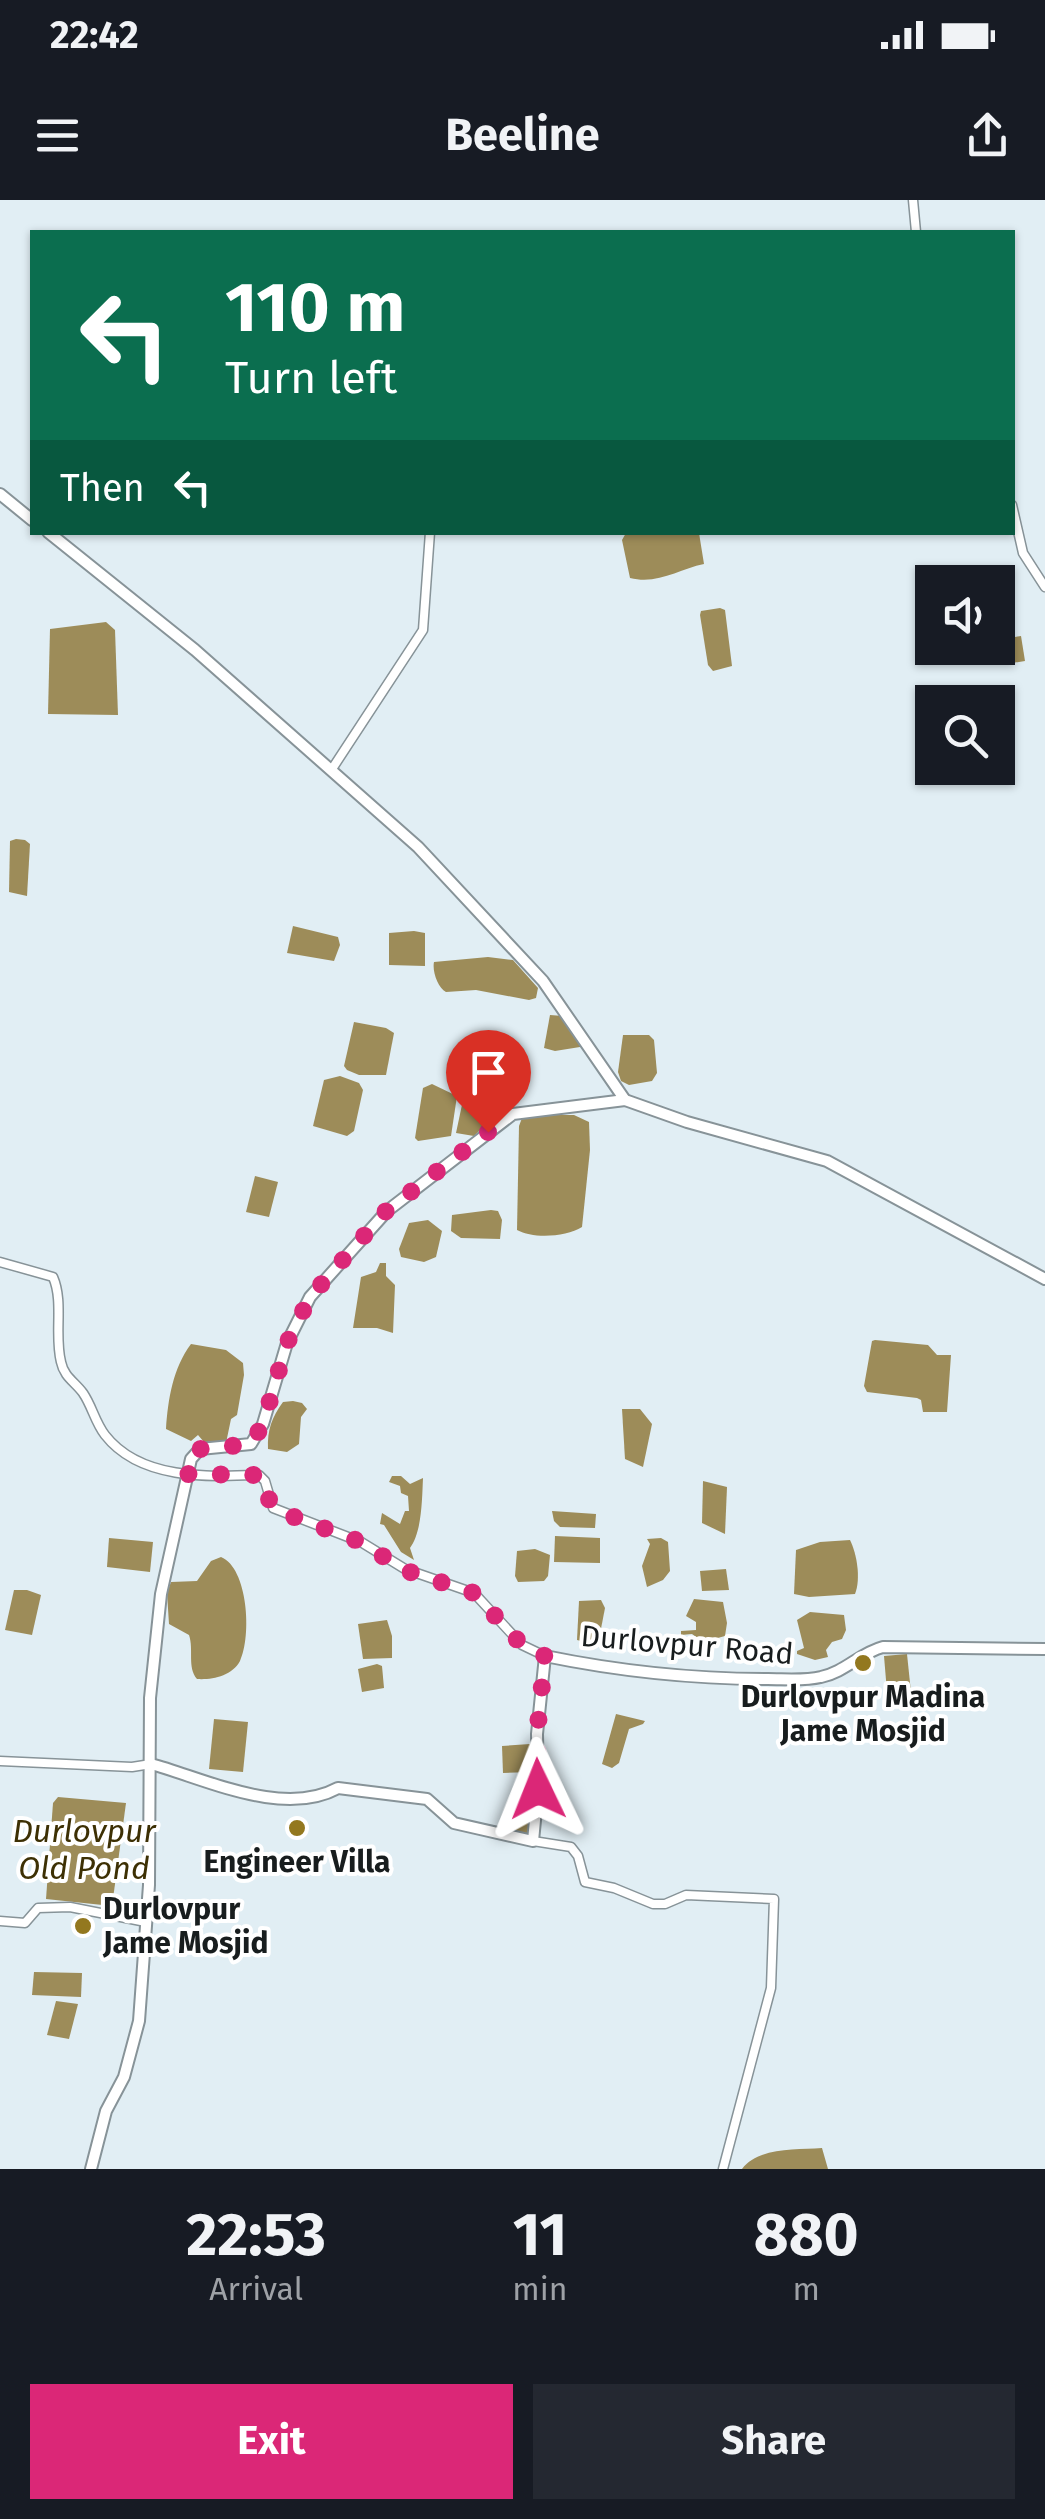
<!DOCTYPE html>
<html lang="en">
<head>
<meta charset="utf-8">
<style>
	:root { --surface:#171b24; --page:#242831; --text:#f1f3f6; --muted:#9ea1a6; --accent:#db2777 }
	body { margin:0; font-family:"Fira Sans",sans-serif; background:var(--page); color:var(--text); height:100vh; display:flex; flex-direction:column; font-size:38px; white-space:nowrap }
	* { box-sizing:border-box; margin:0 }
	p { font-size:32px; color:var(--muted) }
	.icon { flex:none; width:55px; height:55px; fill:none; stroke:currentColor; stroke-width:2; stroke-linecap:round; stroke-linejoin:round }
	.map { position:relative; height:1969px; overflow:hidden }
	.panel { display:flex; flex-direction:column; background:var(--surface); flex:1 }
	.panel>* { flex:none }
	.hud { position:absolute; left:30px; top:30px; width:985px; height:305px; border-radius:0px; box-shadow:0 2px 8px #0004; background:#0b6e4f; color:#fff; overflow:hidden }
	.fabs { position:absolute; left:915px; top:365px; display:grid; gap:20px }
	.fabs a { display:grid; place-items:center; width:100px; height:100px; border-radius:0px; background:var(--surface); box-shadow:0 2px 8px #0004; font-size:50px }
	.pin { position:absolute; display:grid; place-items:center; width:85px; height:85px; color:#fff; margin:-102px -42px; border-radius:50% 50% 50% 0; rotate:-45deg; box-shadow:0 0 10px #0007 }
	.pin .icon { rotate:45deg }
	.me { position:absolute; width:110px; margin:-55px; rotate:358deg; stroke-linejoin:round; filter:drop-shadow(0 0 8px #0008) }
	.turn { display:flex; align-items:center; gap:35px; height:210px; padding:0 30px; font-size:45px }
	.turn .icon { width:130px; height:130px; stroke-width:2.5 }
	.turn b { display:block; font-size:70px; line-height:85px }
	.then { display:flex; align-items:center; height:95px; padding:0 30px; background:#0003; gap:20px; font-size:38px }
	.eta { display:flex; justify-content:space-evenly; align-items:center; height:170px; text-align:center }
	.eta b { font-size:60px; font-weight:700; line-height:70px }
	.primary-button { display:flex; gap:20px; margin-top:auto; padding:20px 30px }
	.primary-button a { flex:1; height:115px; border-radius:0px; background:var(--accent); color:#fff; font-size:40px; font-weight:700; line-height:115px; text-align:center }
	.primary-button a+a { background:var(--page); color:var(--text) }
	.status { display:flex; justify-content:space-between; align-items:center; height:70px; padding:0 50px; background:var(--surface); direction:ltr }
	.status svg { height:28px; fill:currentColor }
	header { display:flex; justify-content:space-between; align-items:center; height:130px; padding:0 30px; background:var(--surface); font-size:45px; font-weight:700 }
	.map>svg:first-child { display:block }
	.water { fill:#9d8c59 }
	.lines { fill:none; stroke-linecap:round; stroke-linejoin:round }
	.street-casing { stroke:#879398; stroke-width:11 }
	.secondary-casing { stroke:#879398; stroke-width:14 }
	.street { stroke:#fff; stroke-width:8 }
	.secondary { stroke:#fff; stroke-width:10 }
	.route { stroke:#db2777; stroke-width:18; stroke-dasharray:0 32.4 }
	.poi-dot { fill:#93781f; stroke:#fff; stroke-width:4 }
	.labels { text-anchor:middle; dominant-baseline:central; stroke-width:8; stroke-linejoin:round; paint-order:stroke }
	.street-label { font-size:30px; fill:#181d1e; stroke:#fff }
	.poi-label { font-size:30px; font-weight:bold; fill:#181d1e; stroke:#fff }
	.water-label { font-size:32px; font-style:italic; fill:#3d3004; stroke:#fff }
</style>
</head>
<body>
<div class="status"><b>22:42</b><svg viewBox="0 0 49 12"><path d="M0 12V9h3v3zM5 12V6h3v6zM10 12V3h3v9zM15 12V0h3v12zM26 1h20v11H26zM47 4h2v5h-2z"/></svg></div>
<header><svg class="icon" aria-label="menu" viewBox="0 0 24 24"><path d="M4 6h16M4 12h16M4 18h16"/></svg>Beeline<svg class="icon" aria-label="share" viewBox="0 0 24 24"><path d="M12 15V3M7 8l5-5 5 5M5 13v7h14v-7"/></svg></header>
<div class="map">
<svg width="1045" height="1969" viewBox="0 0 1045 1969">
	<rect width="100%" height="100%" fill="#e1eef4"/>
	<!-- water -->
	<g class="water">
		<path d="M 626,333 L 699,333 L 704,364 C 679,369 658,385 630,378 L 622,340 Z"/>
		<path d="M 720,408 L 725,410 L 732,466 L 713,471 L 708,465 L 700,415 L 701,411 Z"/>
		<path d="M 106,422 L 115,430 L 118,515 L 48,514 L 50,429 Z"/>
		<path d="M 1021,436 L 1025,461 L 1006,464 L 1003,439 Z"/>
		<path d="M 16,639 L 25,640 L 30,644 L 27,696 L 9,692 L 10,641 Z"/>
		<path d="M 293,726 L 338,737 L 340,745 L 334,761 L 287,753 Z"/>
		<path d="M 414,731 L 425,733 L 425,766 L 389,765 L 389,733 Z"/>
		<path d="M 488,757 L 513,760 L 538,788 L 536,798 L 529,800 L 476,790 L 446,792 C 438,788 432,771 434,762 Z"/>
		<path d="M 550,815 L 563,816 L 582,845 L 580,847 L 555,851 L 544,848 Z"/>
		<path d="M 354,822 L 386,828 L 394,833 L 386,875 L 359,875 L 347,870 L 344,866 Z"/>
		<path d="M 623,835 L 649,835 L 654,840 L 657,873 L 652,881 L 629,885 L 621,881 L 618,872 Z"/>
		<path d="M 340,876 L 359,883 L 363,890 L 354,931 L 347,936 L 313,926 L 324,880 Z"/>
		<path d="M 432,884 L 457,896 L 451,936 L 418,941 L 415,938 L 423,888 Z"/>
		<path d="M 463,900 L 495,912 L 495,916 L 474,936 L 456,933 Z"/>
		<path d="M 539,915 L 574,915 L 589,922 L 590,950 L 582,1027 C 566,1037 533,1039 517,1030 L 519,926 L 522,918 Z"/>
		<path d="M 255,976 L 278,982 L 269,1017 L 246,1012 Z"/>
		<path d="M 491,1010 L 498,1011 L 502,1020 L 500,1039 L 461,1038 L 451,1031 L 452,1015 Z"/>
		<path d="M 428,1020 L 442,1031 L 436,1057 L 424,1062 L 401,1057 L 399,1049 L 409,1023 Z"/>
		<path d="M 380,1063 L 386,1063 L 386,1076 L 395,1085 L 393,1133 L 377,1128 L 353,1128 L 361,1077 L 376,1072 Z"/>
		<path d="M 875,1140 L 928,1145 L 937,1155 L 951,1155 L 947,1212 L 923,1212 L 921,1200 L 917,1198 L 867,1192 L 864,1186 L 872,1141 Z"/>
		<path d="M 191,1144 L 226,1150 L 243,1163 L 244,1175 L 237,1215 L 231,1219 L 226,1243 L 204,1242 L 198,1235 L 191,1241 L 166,1229 C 168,1199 173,1168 191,1144 Z"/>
		<path d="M 293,1201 L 302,1203 L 307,1209 L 301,1217 L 299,1244 L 287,1252 L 268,1249 C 267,1230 272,1217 283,1202 Z"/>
		<path d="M 622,1209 L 640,1209 L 652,1224 L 643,1267 L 625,1259 Z"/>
		<path d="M 392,1276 L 401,1276 L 410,1284 L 423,1278 C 422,1299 422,1332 410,1348 L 414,1360 L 401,1352 L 384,1325 L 380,1324 L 382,1313 L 400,1324 L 405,1311 L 409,1311 L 408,1296 L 401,1293 L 400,1286 L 389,1282 Z"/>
		<path d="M 703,1281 L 727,1287 L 725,1334 L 702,1323 Z"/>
		<path d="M 552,1311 L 596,1314 L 595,1328 L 560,1327 L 554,1321 Z"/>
		<path d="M 555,1336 L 600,1338 L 600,1363 L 554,1362 Z"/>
		<path d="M 109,1338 L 153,1342 L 150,1372 L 107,1367 Z"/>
		<path d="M 661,1338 L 668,1342 L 670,1371 L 663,1380 L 647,1387 L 642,1366 L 650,1344 L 647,1339 Z"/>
		<path d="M 850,1340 C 857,1354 861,1379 855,1394 L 809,1397 L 794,1394 L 796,1350 L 820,1342 Z"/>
		<path d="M 535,1349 L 550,1355 L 548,1376 L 544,1381 L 518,1382 L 515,1376 L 517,1351 Z"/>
		<path d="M 221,1357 C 248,1368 252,1436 240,1461 C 232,1476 212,1480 197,1479 C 187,1467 194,1450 189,1435 L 169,1424 L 167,1393 L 171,1382 L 197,1381 L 211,1361 Z"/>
		<path d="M 726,1369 L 729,1390 L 702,1391 L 700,1371 Z"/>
		<path d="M 14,1390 L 27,1390 L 41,1395 L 32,1435 L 5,1430 Z"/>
		<path d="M 694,1399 L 723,1402 L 727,1423 L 725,1436 L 703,1442 L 692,1434 L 681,1435 L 681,1431 L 696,1430 L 696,1422 L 686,1416 Z"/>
		<path d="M 601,1400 L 605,1408 L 599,1439 L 585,1442 L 577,1440 L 579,1401 Z"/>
		<path d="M 810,1412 L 844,1415 L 846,1430 L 842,1439 L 832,1442 L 826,1450 L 828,1457 L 815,1460 L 797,1454 L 797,1451 L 804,1448 L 797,1420 Z"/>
		<path d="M 387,1420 L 392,1436 L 392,1458 L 363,1459 L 358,1424 Z"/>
		<path d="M 907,1454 L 912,1502 L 888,1504 L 884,1456 Z"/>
		<path d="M 377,1464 L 382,1466 L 384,1488 L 362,1492 L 358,1469 Z"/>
		<path d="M 616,1514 L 645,1521 L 643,1524 L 629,1529 L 619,1563 L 612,1568 L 602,1564 Z"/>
		<path d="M 214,1519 L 248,1522 L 243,1572 L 209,1569 Z"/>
		<path d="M 530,1544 L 532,1572 L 503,1573 L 502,1546 Z"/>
		<path d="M 516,1596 L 533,1596 L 529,1634 L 508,1632 L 510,1598 Z"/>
		<path d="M 58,1597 L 126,1603 L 112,1706 L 46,1699 L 53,1603 Z"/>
		<path d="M 34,1772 L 82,1773 L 81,1797 L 32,1795 Z"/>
		<path d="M 56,1801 L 78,1804 L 69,1839 L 47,1835 Z"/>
		<path d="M 822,1948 L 828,1969 L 742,1969 C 759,1947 795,1950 822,1948 Z"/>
	</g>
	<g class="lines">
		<!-- street casing -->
		<g class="street-casing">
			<g id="street">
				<path d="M 913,0 L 916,32"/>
				<path d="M 1012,305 L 1023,353 L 1045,387"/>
				<path d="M 332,569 L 423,430 L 430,332"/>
				<path d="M 0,1062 L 53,1077 C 64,1102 54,1135 61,1162 C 64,1177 75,1182 83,1193 C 92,1206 95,1222 105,1235 C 140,1280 208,1277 259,1275 L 265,1281 L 273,1308 L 361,1342 L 405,1369 L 474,1393 L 522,1445 L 545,1456"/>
				<path d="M 0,1561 L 132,1567 L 151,1564"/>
				<path d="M 533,1641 L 571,1647 L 578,1656 L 585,1682 L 614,1688 L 653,1704 L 665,1704 L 686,1695 L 774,1699 L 771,1788 L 723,1969"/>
				<path d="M 0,1721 L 25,1723 L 38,1708 L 70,1707 L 146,1722"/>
			</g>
		</g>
		<!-- secondary casing -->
		<g class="secondary-casing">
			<g id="secondary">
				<path d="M 0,294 L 32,320"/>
				<path d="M 48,332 L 195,450 L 418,647 L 543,781 L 625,900 L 687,922 L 827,961 L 1045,1079"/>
				<path d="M 151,1564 C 206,1579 283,1618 338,1588 L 427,1599 L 454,1623 L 533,1641 L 538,1589 L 537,1534 L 545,1456 C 618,1471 693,1479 768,1479 C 785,1479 804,1481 821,1477 C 845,1472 860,1453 883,1447 L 1045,1449"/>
				<path d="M 91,1969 L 106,1911 L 124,1877 L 139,1821 L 149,1685 L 150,1498 L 161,1394 L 191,1259 L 200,1249 L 251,1244 L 263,1224 L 287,1143 L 310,1097 L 387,1011 L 513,914 L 625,900"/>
			</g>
		</g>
		<!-- street -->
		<use href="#street" class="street"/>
		<!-- secondary -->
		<use href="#secondary" class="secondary"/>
	</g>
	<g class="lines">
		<!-- route -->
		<path class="route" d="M 488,932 L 386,1011 L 310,1097 L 287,1143 L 263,1224 L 251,1244 L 200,1249 L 191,1259 L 186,1274 L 259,1275 C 270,1285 264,1302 278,1311 L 361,1342 L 404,1370 L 474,1393 L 522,1445 L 545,1456 L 537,1534 L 538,1589"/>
	</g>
	<!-- markers -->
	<g class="poi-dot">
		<circle cx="863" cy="1463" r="10"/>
		<circle cx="297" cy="1628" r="10"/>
		<circle cx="83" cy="1726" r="10"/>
	</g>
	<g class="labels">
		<!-- street labels -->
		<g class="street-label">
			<text transform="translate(687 1445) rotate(5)">Durlovpur Road</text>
		</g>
		<!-- poi labels -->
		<g class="poi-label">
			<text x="863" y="1497">Durlovpur Madina<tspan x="863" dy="34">Jame Mosjid</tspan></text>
			<text x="297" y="1662">Engineer Villa</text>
			<text x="103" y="1709" text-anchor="start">Durlovpur<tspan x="103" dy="34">Jame Mosjid</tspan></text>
		</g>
		<!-- water labels -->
		<g class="water-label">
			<text x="84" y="1631">Durlovpur<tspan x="84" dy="37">Old Pond</tspan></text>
		</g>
	</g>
</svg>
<div class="fabs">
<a><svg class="icon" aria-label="sound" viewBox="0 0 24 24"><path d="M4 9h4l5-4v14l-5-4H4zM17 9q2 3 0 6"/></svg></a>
<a><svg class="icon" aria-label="search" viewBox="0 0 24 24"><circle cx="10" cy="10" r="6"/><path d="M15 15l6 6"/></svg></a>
</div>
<div class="pin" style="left:488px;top:932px;background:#d93025"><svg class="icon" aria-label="arrive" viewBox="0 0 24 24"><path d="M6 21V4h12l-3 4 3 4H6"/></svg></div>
<svg class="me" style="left:538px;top:1589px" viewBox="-20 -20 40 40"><path d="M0-17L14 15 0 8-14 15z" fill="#db2777" stroke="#fff" stroke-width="4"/></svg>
<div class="hud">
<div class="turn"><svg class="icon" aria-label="left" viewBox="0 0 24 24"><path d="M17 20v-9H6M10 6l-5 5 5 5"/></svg><div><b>110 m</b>Turn left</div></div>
<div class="then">Then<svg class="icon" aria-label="left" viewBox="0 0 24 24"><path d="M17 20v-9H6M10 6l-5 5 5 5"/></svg></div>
</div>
</div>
<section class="panel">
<div class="eta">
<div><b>22:53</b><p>Arrival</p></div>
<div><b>11</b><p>min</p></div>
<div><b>880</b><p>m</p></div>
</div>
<div class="primary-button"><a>Exit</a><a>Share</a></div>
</section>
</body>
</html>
